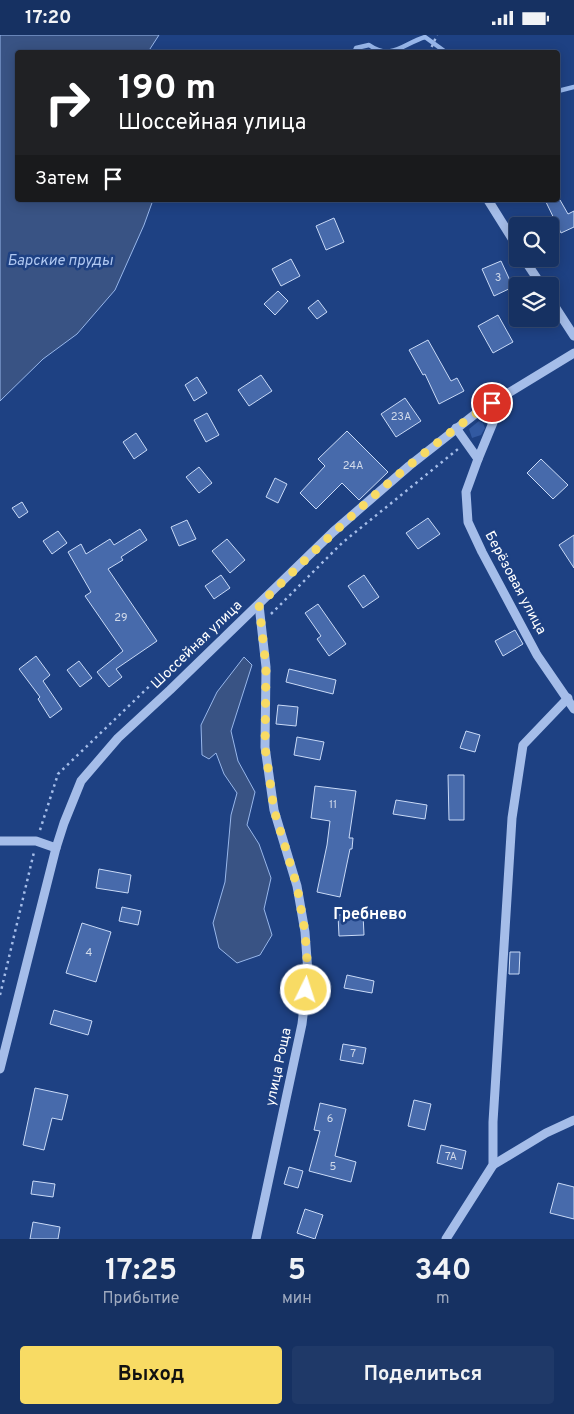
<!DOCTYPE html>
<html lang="ru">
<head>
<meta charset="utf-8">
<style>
	:root { --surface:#163162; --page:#1f3968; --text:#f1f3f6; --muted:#9ea9be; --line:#354c77; --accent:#f8db64 }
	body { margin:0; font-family:Overpass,sans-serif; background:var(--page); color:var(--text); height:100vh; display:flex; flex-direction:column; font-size:19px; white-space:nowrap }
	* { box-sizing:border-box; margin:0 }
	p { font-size:16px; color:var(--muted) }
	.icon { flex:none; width:28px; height:28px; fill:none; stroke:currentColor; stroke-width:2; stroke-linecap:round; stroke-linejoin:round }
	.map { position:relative; height:1204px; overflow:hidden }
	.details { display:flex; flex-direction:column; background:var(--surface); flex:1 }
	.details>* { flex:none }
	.guide { position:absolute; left:15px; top:15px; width:545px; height:152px; border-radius:5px; box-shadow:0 2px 12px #0003,0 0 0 1px var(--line); background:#202124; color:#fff; overflow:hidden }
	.tools { position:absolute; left:509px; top:182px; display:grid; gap:10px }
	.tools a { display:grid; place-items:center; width:50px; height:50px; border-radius:5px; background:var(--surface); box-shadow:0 2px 12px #0003,0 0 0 1px var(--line); font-size:25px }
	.pin { position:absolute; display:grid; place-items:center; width:42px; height:42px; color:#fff; margin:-21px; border:2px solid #fff; border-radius:50%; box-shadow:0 1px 5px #0007 }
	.me { position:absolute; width:55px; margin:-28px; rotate:4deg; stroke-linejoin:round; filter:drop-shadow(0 0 4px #0008) }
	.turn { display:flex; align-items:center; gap:18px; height:105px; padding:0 20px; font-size:22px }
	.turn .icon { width:65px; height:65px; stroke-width:2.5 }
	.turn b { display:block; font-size:35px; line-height:42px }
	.then { display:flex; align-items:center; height:48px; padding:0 20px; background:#0003; gap:10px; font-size:19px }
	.eta { display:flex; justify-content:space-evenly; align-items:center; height:85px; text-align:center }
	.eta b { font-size:30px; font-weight:700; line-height:35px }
	.cta { display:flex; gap:10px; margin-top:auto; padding:10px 20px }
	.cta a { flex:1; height:58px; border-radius:5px; background:var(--accent); color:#111; font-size:20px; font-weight:700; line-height:58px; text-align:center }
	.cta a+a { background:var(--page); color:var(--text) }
	.status { display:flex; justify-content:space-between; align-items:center; height:35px; padding:0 25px; background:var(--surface); direction:ltr }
	.status svg { height:14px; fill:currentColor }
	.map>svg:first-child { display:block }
	.green { fill:#3259a1 }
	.water { fill:#395384; stroke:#98b7eb }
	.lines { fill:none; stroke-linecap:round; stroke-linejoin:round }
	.stream { stroke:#98b7eb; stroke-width:4.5 }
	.building { fill:#476aab; stroke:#c9daf7 }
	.path { stroke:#a5bde9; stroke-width:2.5; stroke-dasharray:2.5 4; stroke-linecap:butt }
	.minor { stroke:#a5bde9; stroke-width:9 }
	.route { stroke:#f8db64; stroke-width:9; stroke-dasharray:0 16.2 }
	.labels { text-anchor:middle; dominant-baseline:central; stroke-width:5; stroke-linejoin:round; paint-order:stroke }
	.number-label { font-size:11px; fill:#d1daea }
	.street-label { font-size:14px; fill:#fff; stroke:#1e4183 }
	.water-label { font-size:15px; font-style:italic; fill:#b0c8f1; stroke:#1e4183 }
	.quarter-label { font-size:16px; font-weight:bold; fill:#fff; stroke:#1e4183 }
</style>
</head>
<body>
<div class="status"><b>17:20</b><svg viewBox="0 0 49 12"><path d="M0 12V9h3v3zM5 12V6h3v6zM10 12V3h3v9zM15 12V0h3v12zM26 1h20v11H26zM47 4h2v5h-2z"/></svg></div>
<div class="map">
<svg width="574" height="1204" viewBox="0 0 574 1204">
	<rect width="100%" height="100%" fill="#1e4183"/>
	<!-- green -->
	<path class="green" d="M 479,386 L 483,388 L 485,393 L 481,400 L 472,403 L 469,394 Z"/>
	<!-- water -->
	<g class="water">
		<path d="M 0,0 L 159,0 L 148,17 L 18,18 L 18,165 L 153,165 L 144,190 L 115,255 L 77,299 L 43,324 L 0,366 Z"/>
		<path d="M 244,622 L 252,630 L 231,696 L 238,726 L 255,757 L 247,790 L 259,809 L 271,843 L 264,874 L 272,900 L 260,920 L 237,928 L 219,913 L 213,888 L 225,847 L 231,780 L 237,758 L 224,739 L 216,718 L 209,724 L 202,720 L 201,690 L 217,657 Z"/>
	</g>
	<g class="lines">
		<!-- stream -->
		<g class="stream">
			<path d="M 354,18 L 356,13 L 369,10 C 392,26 404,8 425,2 L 447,18"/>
			<path d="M 558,56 L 574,52"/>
		</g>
	</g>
	<!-- building -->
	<g class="building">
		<path d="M 545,165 L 560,165 L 568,179 L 574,176 L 574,192 L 561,198 Z"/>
		<path d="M 334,183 L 344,207 L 326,215 L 316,191 Z"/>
		<path d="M 291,224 L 300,241 L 281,251 L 272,234 Z"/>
		<path d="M 501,226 L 513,252 L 494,261 L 482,234 Z"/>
		<path d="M 278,256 L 288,266 L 275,280 L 264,269 Z"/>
		<path d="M 318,265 L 327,277 L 317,284 L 308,273 Z"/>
		<path d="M 498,280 L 513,307 L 493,318 L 478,291 Z"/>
		<path d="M 428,305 L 451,346 L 457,343 L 464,356 L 439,369 L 425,339 L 423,340 L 409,315 Z"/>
		<path d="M 261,340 L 272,356 L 249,371 L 238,355 Z"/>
		<path d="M 197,342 L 207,358 L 194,366 L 185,350 Z"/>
		<path d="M 405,363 L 421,386 L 396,402 L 381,379 Z"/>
		<path d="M 207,378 L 219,400 L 206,407 L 194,385 Z"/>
		<path d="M 347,396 L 388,437 L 359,465 L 342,448 L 316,474 L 300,458 L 325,431 L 318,424 Z"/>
		<path d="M 136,398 L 147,415 L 134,424 L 123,407 Z"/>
		<path d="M 541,424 L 568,450 L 553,464 L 527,438 Z"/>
		<path d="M 199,432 L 212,448 L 199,458 L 186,442 Z"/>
		<path d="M 275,443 L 287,449 L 278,468 L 266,462 Z"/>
		<path d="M 22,467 L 28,477 L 19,483 L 12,473 Z"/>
		<path d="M 428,483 L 440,499 L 418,514 L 406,498 Z"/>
		<path d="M 187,485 L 196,504 L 179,511 L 171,492 Z"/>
		<path d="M 140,494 L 147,505 L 121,522 L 123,525 L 108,534 L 157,606 L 116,634 L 122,642 L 109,652 L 97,637 L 123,616 L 85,561 L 91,557 L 68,517 L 81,509 L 86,519 L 110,504 L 114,510 Z"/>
		<path d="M 58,496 L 67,508 L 52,519 L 43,506 Z"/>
		<path d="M 574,500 L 574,533 L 559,510 Z"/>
		<path d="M 227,504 L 245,525 L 230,538 L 212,516 Z"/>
		<path d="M 221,540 L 230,553 L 214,564 L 205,551 Z"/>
		<path d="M 364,540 L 379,562 L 363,573 L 348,551 Z"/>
		<path d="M 318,569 L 346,609 L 329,621 L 317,604 L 321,601 L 305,578 Z"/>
		<path d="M 515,595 L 523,609 L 503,621 L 495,606 Z"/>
		<path d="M 36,621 L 50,640 L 43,646 L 62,674 L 50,683 L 38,664 L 40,662 L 19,634 Z"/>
		<path d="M 79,626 L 92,643 L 80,652 L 67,635 Z"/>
		<path d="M 289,634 L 336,645 L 333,659 L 286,647 Z"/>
		<path d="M 278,670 L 298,672 L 296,691 L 276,689 Z"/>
		<path d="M 466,696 L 480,700 L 475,717 L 460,713 Z"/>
		<path d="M 297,702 L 324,707 L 320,725 L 294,720 Z"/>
		<path d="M 448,740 L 464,740 L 464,785 L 449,785 Z"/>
		<path d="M 315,751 L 356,756 L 349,803 L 353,803 L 352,814 L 350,814 L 340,862 L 317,857 L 327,810 L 330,786 L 311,783 Z"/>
		<path d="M 396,765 L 427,770 L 425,784 L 393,779 Z"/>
		<path d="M 99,834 L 131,840 L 128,858 L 96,853 Z"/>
		<path d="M 122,872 L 141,876 L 138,890 L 119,886 Z"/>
		<path d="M 363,879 L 364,900 L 339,901 L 338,880 Z"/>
		<path d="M 82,888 L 111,897 L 96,947 L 66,938 Z"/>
		<path d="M 510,917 L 520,917 L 519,939 L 509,939 Z"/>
		<path d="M 347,940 L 374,946 L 372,958 L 344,953 Z"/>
		<path d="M 54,975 L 92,986 L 88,1000 L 50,989 Z"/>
		<path d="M 343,1009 L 366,1013 L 363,1029 L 340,1025 Z"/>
		<path d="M 35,1053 L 68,1060 L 62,1085 L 52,1083 L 44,1115 L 23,1110 Z"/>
		<path d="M 414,1065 L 431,1069 L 425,1095 L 408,1091 Z"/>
		<path d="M 320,1068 L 346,1074 L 335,1121 L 356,1127 L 351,1147 L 309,1136 L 320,1096 L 314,1095 Z"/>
		<path d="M 441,1110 L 466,1116 L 462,1134 L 437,1128 Z"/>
		<path d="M 289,1132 L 303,1136 L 298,1153 L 284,1149 Z"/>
		<path d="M 33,1146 L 55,1149 L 53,1162 L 31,1159 Z"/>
		<path d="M 558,1148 L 574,1152 L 574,1184 L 550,1178 Z"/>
		<path d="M 305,1174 L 323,1180 L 315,1204 L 297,1198 Z"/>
		<path d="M 33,1187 L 60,1192 L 58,1204 L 30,1204 Z"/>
	</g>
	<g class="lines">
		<!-- path -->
		<g class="path">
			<path d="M 429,18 L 437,0"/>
			<path d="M 271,579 L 342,508 L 458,414"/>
			<path d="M 40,795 L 58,739 L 159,642"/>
			<path d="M 0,960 L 34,817"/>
		</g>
		<!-- minor -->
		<g class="minor">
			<path d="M 488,165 L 518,213"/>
			<path d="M 524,224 L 542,251"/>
			<path d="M 550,264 L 574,301"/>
			<path d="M 504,361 L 478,424 L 466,457 L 468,487 L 482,517 L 537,620 L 574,674"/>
			<path d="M 456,393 L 478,424"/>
			<path d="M 0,806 L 36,806 L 56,813"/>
			<path d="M 0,1034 L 56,813 L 64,788 L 81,746 L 118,703 L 170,655 L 333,497 L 409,431 L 479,376 L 574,318"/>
			<path d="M 493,1130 L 546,1098 L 574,1085"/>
			<path d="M 256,1204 L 302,989 L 308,938 L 305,897 L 297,851 L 274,775 L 265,712 L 266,632 L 259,570"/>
			<path d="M 446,1204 L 493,1130 L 493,1087 L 512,783 L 523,710 L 568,663"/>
		</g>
	</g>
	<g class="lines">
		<!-- route -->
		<path class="route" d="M 306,955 L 308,938 L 305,897 L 297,851 L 274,775 L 265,712 L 266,632 L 259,570 C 312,518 364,467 422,420 C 445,402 467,383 492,368"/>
	</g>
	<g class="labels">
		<!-- number labels -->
		<g class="number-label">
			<text x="498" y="243">3</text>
			<text x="401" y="382">23А</text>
			<text x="353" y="431">24А</text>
			<text x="121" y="583">29</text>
			<text x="333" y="770">11</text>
			<text x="89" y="918">4</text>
			<text x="353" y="1019">7</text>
			<text x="330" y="1084">6</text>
			<text x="451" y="1122">7А</text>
			<text x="333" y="1132">5</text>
		</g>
		<!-- street labels -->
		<g class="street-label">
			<text transform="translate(515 548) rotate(62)">Берёзовая улица</text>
			<text transform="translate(197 610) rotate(-44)">Шоссейная улица</text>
			<text transform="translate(279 1032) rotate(-78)">улица Роща</text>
		</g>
		<!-- water labels -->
		<g class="water-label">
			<text x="60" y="226">Барские пруды</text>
		</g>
		<!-- quarter labels -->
		<g class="quarter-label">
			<text x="370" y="880">Гребнево</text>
		</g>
	</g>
</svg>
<div class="tools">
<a><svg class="icon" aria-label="search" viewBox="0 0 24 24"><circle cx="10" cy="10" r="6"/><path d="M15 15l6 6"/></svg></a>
<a><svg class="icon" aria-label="layers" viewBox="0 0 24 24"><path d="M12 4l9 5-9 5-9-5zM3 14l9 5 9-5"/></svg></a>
</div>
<div class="pin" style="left:492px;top:368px;background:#d93025"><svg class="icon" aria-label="arrive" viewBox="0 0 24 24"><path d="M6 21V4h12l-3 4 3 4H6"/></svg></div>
<svg class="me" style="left:306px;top:955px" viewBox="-20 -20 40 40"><circle r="17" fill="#f8db64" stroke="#fff" stroke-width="3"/><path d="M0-11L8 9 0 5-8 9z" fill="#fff"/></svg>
<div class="guide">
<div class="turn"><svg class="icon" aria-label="right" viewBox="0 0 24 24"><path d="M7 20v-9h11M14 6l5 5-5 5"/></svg><div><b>190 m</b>Шоссейная улица</div></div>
<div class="then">Затем<svg class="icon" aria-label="arrive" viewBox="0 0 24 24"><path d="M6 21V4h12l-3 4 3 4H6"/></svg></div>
</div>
</div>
<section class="details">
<div class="eta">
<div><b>17:25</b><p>Прибытие</p></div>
<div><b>5</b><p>мин</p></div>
<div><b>340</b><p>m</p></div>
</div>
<div class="cta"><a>Выход</a><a>Поделиться</a></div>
</section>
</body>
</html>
